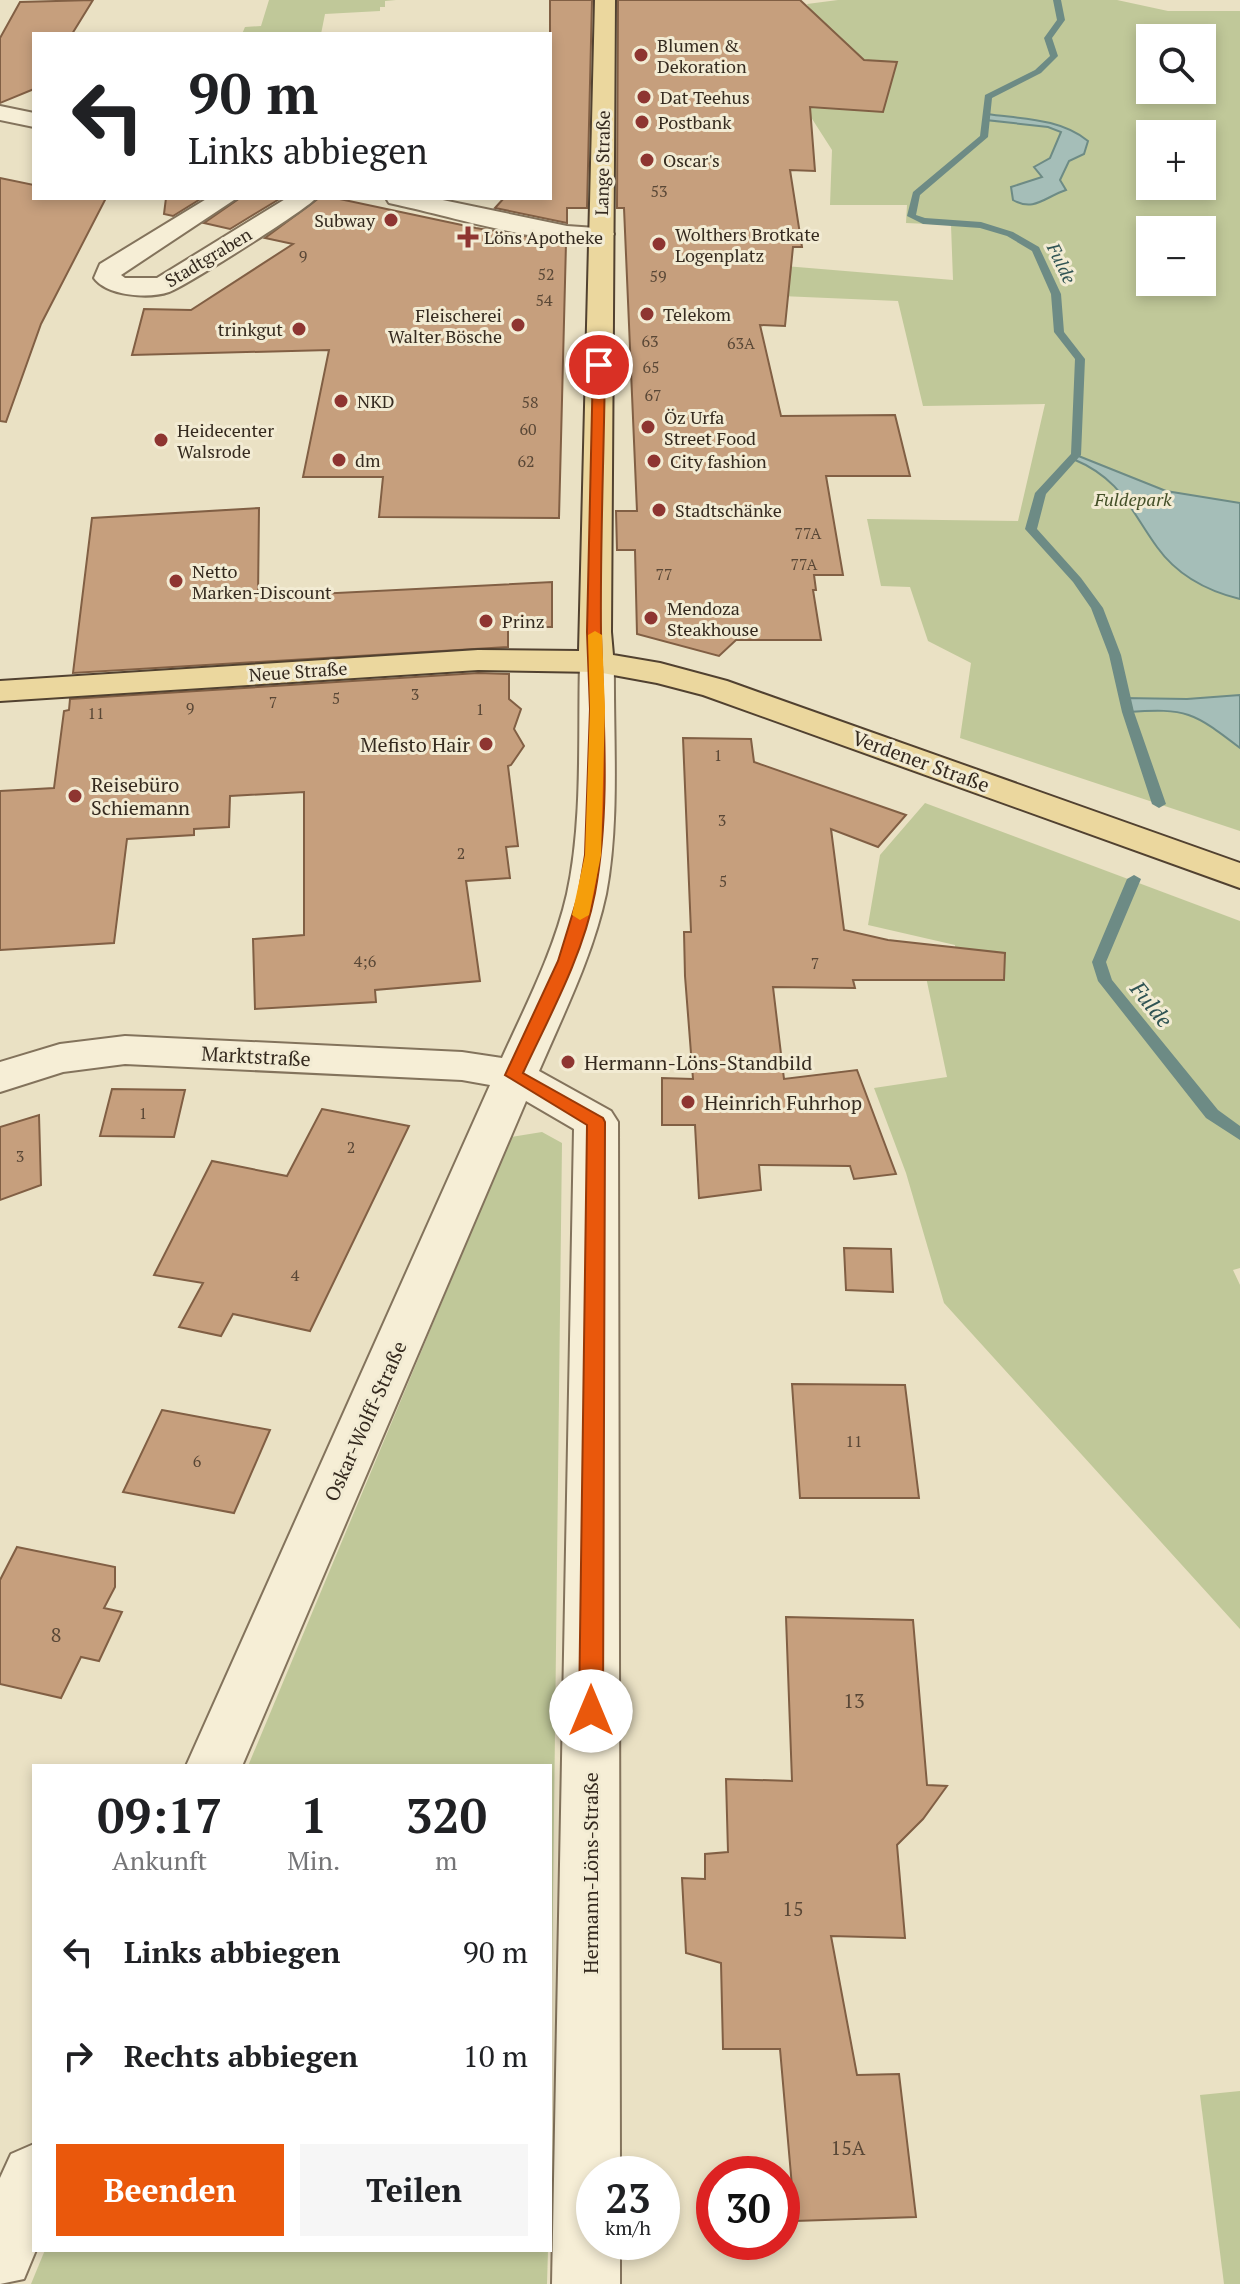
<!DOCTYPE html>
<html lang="de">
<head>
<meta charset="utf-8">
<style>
	:root { --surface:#fff; --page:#f6f6f6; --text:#202124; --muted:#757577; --accent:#ea580c }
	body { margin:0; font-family:"PT Serif",serif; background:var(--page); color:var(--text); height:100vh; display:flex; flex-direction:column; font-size:30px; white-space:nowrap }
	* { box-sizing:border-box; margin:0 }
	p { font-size:26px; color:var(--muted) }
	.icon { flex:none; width:44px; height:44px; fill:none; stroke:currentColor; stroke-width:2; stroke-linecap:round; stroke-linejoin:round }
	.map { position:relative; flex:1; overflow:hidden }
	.panel { position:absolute; left:32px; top:1764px; width:520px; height:488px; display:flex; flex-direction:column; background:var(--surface); border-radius:0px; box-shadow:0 4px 12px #0003 }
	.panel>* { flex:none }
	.banner { position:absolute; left:32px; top:32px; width:520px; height:168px; border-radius:0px; box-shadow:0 4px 12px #0003; background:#fff; color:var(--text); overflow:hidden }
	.controls { position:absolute; left:1136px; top:24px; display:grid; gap:16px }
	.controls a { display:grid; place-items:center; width:80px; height:80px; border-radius:0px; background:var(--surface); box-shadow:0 4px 12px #0003; font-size:40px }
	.speed { position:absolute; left:576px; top:2156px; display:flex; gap:16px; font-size:40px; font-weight:700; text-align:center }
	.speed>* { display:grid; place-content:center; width:104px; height:104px; border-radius:50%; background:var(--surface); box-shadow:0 4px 12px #0003; line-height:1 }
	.speed small { font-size:20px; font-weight:400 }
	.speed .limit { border:12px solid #d22; background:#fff; color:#111 }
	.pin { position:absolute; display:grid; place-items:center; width:68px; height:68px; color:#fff; margin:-34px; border:4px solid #fff; border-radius:50%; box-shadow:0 2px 8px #0007 }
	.me { position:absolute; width:88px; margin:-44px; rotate:0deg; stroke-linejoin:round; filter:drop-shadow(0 0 6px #0008) }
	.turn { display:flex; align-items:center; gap:28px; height:168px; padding:0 24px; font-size:36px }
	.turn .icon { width:104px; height:104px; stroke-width:2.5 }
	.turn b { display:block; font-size:56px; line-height:68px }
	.eta { display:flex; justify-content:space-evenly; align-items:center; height:136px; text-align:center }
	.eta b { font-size:48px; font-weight:600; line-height:56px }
	.cta { display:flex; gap:16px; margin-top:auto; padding:16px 24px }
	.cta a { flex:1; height:92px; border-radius:0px; background:var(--accent); color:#fff; font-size:32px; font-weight:600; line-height:92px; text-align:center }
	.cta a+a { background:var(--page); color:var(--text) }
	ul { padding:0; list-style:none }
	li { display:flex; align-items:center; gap:24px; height:104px; padding:0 24px }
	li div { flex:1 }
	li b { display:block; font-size:30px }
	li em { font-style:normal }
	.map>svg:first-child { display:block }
	.green { fill:#c0c899; fill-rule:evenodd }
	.water { fill:#a5beb8; stroke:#6d8b85; stroke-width:2 }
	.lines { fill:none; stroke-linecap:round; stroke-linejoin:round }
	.stream { fill:#6d8b85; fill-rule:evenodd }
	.building { fill:#c69f7d; stroke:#815f44; stroke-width:2 }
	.minor-casing { stroke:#83735c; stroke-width:4 }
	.major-casing { stroke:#514130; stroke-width:4 }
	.minor { fill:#f6eed6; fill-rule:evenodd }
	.major { fill:#ebd79e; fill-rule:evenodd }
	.route { fill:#ea580c; stroke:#983908; stroke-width:2 }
	.slow { fill:#f59e0b }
	.poi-dot { fill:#8e3531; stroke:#f2ebd3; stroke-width:3 }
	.labels { text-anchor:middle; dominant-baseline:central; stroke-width:6; stroke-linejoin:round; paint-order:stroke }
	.number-label { font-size:16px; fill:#594736 }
	.far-poi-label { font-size:18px; fill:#352a1f; stroke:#f2ebd3; text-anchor:start }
	.far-street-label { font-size:18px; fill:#352a1f; stroke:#f2ebd3 }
	.far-water-label { font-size:18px; font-style:italic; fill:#2f5353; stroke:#f2ebd3 }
	.far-park-label { font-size:18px; font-style:italic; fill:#434f27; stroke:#f2ebd3 }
	.poi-label { font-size:20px; fill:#352a1f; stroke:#f2ebd3; text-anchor:start }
	.street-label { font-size:20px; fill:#352a1f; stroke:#f2ebd3 }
	.near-number-label { font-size:20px; fill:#594736 }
	.water-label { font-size:22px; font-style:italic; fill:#2f5353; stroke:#f2ebd3 }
</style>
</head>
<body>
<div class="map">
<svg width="1240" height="2284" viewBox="0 0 1240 2284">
	<rect width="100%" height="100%" fill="#eae1c4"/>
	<!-- green -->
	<g class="green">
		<path d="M 269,0 L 396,0 L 385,1 L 385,7 L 380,7 L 380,11 L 325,14 L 321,34 L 242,34 L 245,27 L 261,26 Z"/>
		<path d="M 838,0 L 1117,0 L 1168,11 L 1240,11 L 1240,831 L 960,738 L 971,663 L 928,641 L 910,587 L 881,586 L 867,519 L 1018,521 L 1045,404 L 923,406 L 898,301 L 781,296 L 785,266 L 953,280 L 951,225 L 906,223 L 907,205 L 830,205 L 832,150 L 807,111 L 827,47 L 807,4 ZM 1150,38 L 1202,38 L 1202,90 L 1150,90 ZM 1150,134 L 1202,134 L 1202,186 L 1150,186 ZM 1150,230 L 1202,230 L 1202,282 L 1150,282 Z"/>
		<path d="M 925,803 L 1240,921 L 1240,1268 L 1233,1270 L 1240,1285 L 1240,1629 L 944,1303 L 906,1173 L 874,1088 L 947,1077 L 926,977 L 957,978 L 955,945 L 868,925 L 880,855 Z"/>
		<path d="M 542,1132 L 562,1143 L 550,2152 L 550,1766 L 248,1766 L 511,1137 Z"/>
		<path d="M 1240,2091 L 1240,2284 L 1224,2284 L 1200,2095 Z"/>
		<path d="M 45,2250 L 548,2250 L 547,2284 L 31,2284 Z"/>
	</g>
	<!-- water -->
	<g class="water">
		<path d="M 987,114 C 1021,119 1060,118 1088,141 L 1084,154 L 1069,161 L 1060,180 L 1066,190 C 1045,197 1034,212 1013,200 L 1011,187 L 1042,177 L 1034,167 L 1050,158 L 1061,132 L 1048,127 L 986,120 Z"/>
		<path d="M 1076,455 L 1166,491 L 1240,503 L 1240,599 C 1207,591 1177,575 1157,547 C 1129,508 1121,479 1073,459 Z"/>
		<path d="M 1240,695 L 1240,748 C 1193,712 1187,708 1128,712 L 1124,698 L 1187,699 Z"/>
	</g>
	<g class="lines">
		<!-- stream -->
		<g class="stream">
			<path d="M 1053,0 L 1061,0 L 1065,20 L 1052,38 L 1058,56 L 1041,73 L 992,98 L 988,137 L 920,195 L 916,215 L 925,218 L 981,222 L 1013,232 L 1039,247 L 1061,294 L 1064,332 L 1085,359 L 1081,455 L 1046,494 L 1037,529 L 1081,578 L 1103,608 L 1121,655 L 1134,712 L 1166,804 L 1159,808 L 1152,804 L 1122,712 L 1109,655 L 1091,608 L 1073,582 L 1025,529 L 1035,493 L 1071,454 L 1075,359 L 1054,332 L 1051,294 L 1032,251 L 1007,236 L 980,228 L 923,224 L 907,216 L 913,192 L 980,136 L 985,95 L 1035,70 L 1050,56 L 1044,38 L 1057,20 Z"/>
			<path d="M 1134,875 L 1141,879 L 1106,962 L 1112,980 L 1218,1110 L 1240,1126 L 1240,1140 L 1206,1118 L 1098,981 L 1092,962 L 1127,879 Z"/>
		</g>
	</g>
	<!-- building -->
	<g class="building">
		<path d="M 93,0 L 72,34 L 34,34 L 34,89 L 0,103 L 0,38 L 20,2 Z"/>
		<path d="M 550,0 L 592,0 L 587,208 L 567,208 L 567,223 L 495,208 L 504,198 L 550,198 Z"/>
		<path d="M 618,0 L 800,0 L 864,60 L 897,62 L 883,112 L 810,107 L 815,171 L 790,170 L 802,247 L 793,247 L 785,326 L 760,325 L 781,416 L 895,415 L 910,476 L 826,476 L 843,575 L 814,575 L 816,590 L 813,590 L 821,640 L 736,640 L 719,656 L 637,634 L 635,550 L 617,550 L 616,511 L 637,511 L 624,208 L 617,208 Z"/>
		<path d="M 0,178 L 34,185 L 34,198 L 106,198 L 41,324 L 6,422 L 0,421 Z"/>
		<path d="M 166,198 L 202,198 L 173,216 L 164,214 Z"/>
		<path d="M 240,198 L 281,198 L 230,229 L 204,223 Z"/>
		<path d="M 319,198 L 335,198 L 476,228 L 566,243 L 559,518 L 379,517 L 383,477 L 303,477 L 329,350 L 132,355 L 144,309 L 191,310 L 293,244 L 265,238 Z"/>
		<path d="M 259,508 L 258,597 L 552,582 L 552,627 L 508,627 L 508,647 L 73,673 L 92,518 Z"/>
		<path d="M 478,673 L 509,674 L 509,699 L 521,709 L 514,729 L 524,746 L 511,765 L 508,766 L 518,846 L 506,847 L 510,878 L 466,881 L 480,981 L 375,990 L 376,1002 L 255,1009 L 253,939 L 304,935 L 304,792 L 230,796 L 229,827 L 194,829 L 194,835 L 127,839 L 114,943 L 0,950 L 0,791 L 54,788 L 64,711 L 69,710 L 70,699 Z"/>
		<path d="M 683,738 L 751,739 L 754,762 L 906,815 L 878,847 L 831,829 L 844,930 L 888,940 L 1005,953 L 1004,980 L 853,980 L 855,988 L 773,987 L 784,1079 L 857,1070 L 896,1174 L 854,1179 L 850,1166 L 759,1165 L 761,1190 L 699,1198 L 695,1125 L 662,1125 L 662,1078 L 693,1079 L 685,976 L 684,932 L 691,932 Z"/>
		<path d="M 112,1089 L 185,1090 L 174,1137 L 100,1136 Z"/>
		<path d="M 322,1109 L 409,1126 L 310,1331 L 233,1314 L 221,1336 L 179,1327 L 203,1283 L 154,1275 L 212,1161 L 287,1176 Z"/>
		<path d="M 39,1115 L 41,1185 L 0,1200 L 0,1127 Z"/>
		<path d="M 844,1248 L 891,1249 L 893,1292 L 846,1290 Z"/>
		<path d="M 792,1384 L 905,1385 L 919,1498 L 800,1498 Z"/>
		<path d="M 162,1410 L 270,1430 L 234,1513 L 123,1492 Z"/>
		<path d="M 17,1547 L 115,1567 L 115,1587 L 104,1608 L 122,1612 L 99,1661 L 81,1657 L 61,1698 L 0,1684 L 0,1580 Z"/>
		<path d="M 786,1617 L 913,1620 L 927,1785 L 947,1786 L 923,1819 L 897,1845 L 905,1938 L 831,1936 L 857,2075 L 899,2074 L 916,2217 L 795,2221 L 780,2049 L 723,2049 L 721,1963 L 686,1953 L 682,1878 L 705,1879 L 705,1854 L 728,1852 L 726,1779 L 792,1781 Z"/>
	</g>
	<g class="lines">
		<!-- minor casing -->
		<g class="minor-casing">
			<g id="minor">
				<path d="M 0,106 L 34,113 L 34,127 L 0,120 Z"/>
				<path d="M 208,198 L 237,198 L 121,275 L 125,278 L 157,278 L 287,198 L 316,198 C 309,208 184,287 169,292 C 149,299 107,296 94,278 L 100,264 Z"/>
				<path d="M 386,198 L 433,198 L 567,226 L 610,229 L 614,234 L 610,239 C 564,251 449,216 398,205 L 389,203 Z"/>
				<path d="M 597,652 L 609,655 L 614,662 C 613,737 620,821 606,894 C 593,955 564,1013 539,1071 L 611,1111 L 618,1122 L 620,2174 L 594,2174 L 594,2242 L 620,2242 L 620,2284 L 552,2284 L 574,1129 L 526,1101 L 242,1766 L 186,1766 L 490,1085 L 462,1080 L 125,1064 L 63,1072 L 0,1092 L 0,1062 L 60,1044 L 125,1036 L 462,1052 L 502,1058 C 526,1005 554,951 567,894 C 583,821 578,737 580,662 L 585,655 Z"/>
				<path d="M 34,2144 L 36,2250 L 24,2279 L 0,2284 L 0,2178 L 11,2154 Z"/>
			</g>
		</g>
		<!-- major casing -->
		<g class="major-casing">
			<path id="major" d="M 595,0 L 615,0 L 611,632 L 613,655 L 660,663 L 727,681 L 1240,863 L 1240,888 L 703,695 L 657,683 L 597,672 L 478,670 L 0,701 L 0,681 L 478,650 L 579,651 Z"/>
		</g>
		<!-- minor -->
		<use href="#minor" class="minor"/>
		<!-- major -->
		<use href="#major" class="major"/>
	</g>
	<!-- route -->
	<path class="route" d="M 599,362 L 605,365 C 604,454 600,544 601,632 C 603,718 611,808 595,893 C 583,956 550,1015 523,1073 L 603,1118 L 605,1122 L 603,1711 L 599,1718 L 591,1721 L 583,1718 L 579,1711 L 587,1125 L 505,1075 L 558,961 L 578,896 L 585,855 L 590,709 L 587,632 L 593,365 Z"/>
	<!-- slow -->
	<path class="slow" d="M 595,631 L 602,635 L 605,709 L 601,855 L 589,915 L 580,920 L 572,915 L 585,855 L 590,709 L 588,635 Z"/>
	<!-- markers -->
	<g class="poi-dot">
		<circle cx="641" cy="55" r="8"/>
		<circle cx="644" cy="97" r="8"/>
		<circle cx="642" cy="122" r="8"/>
		<circle cx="647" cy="160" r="8"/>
		<circle cx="391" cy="220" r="8"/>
		<path d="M464 225h8v8h8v8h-8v8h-8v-8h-8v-8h8z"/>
		<circle cx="659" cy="244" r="8"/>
		<circle cx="647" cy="314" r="8"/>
		<circle cx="518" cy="325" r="8"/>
		<circle cx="299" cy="329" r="8"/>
		<circle cx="341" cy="401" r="8"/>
		<circle cx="648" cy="427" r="8"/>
		<circle cx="161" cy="440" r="8"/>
		<circle cx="339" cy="460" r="8"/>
		<circle cx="654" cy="461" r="8"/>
		<circle cx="659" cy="510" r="8"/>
		<circle cx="176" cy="581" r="8"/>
		<circle cx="651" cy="618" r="8"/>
		<circle cx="486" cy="621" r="8"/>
		<circle cx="486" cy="744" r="8"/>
		<circle cx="75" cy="796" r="8"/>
		<circle cx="568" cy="1062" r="8"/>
		<circle cx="688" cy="1102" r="8"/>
	</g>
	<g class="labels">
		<!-- number labels -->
		<g class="number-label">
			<text x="659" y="191">53</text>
			<text x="303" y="256">9</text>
			<text x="546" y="274">52</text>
			<text x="658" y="276">59</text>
			<text x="544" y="300">54</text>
			<text x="650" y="341">63</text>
			<text x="741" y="343">63A</text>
			<text x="651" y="367">65</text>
			<text x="653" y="395">67</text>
			<text x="530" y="402">58</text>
			<text x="528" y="429">60</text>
			<text x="526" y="461">62</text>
			<text x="808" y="533">77A</text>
			<text x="804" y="564">77A</text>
			<text x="664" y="574">77</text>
			<text x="415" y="694">3</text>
			<text x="336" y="698">5</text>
			<text x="273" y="702">7</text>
			<text x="190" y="708">9</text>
			<text x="480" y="709">1</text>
			<text x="96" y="713">11</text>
			<text x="718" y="755">1</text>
			<text x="722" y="820">3</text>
			<text x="461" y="853">2</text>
			<text x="723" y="881">5</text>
			<text x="365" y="961">4;6</text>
			<text x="815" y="963">7</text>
			<text x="143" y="1113">1</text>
			<text x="351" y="1147">2</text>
			<text x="20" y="1156">3</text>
			<text x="295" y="1275">4</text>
			<text x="854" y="1441">11</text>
			<text x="197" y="1461">6</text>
		</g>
		<!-- far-poi labels -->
		<g class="far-poi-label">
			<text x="657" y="45">Blumen &amp;<tspan x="657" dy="21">Dekoration</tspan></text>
			<text x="660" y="97">Dat Teehus</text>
			<text x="658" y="122">Postbank</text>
			<text x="663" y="160">Oscar's</text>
			<text x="375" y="220" text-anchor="end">Subway</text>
			<text x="675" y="234">Wolthers Brotkate<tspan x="675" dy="21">Logenplatz</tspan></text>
			<text x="484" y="237">Löns Apotheke</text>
			<text x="663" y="314">Telekom</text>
			<text x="502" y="315" text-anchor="end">Fleischerei<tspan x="502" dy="21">Walter Bösche</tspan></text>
			<text x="283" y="329" text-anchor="end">trinkgut</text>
			<text x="357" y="401">NKD</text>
			<text x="664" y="417">Öz Urfa<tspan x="664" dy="21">Street Food</tspan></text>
			<text x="177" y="430">Heidecenter<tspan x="177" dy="21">Walsrode</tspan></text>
			<text x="355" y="460">dm</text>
			<text x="670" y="461">City fashion</text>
			<text x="675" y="510">Stadtschänke</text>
			<text x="192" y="571">Netto<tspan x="192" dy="21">Marken-Discount</tspan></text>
			<text x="667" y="608">Mendoza<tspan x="667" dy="21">Steakhouse</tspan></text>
			<text x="502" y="621">Prinz</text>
		</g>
		<!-- far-street labels -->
		<g class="far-street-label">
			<text transform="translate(602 163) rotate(-89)">Lange Straße</text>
			<text transform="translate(208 257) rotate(-31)">Stadtgraben</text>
			<text transform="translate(298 671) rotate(-4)">Neue Straße</text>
		</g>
		<!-- far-water labels -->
		<g class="far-water-label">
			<text transform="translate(1062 263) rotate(64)">Fulde</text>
		</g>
		<!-- far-park labels -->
		<g class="far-park-label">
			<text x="1133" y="499">Fuldepark</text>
		</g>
		<!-- poi labels -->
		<g class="poi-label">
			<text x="470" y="744" text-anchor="end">Mefisto Hair</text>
			<text x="91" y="784">Reisebüro<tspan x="91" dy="23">Schiemann</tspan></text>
			<text x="584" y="1062">Hermann-Löns-Standbild</text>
			<text x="704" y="1102">Heinrich Fuhrhop</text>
		</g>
		<!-- street labels -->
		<g class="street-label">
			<text transform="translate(921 761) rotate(20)">Verdener Straße</text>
			<text transform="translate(256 1056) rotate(3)">Marktstraße</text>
			<text transform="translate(365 1421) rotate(-66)">Oskar-Wolff-Straße</text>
			<text transform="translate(590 1873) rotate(-90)">Hermann-Löns-Straße</text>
		</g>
		<!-- near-number labels -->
		<g class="near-number-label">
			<text x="56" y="1634">8</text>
			<text x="854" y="1700">13</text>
			<text x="793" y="1908">15</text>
			<text x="848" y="2147">15A</text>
		</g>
		<!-- water labels -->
		<g class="water-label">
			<text transform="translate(1152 1004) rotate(51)">Fulde</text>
		</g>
	</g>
</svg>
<div class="controls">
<a><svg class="icon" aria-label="search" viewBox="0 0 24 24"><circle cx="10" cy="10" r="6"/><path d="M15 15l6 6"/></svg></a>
<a>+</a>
<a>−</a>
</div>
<div class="speed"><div>23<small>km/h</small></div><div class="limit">30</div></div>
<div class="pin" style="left:599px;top:365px;background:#d93025"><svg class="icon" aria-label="arrive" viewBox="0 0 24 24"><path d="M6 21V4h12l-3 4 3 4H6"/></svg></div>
<svg class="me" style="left:591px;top:1711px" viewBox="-20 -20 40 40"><circle r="19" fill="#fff"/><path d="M0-13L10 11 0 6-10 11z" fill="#ea580c"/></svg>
<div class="banner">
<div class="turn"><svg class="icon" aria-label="left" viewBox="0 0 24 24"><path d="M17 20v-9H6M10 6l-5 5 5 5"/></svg><div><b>90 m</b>Links abbiegen</div></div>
</div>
<section class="panel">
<div class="eta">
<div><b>09:17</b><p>Ankunft</p></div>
<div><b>1</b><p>Min.</p></div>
<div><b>320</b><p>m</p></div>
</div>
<ul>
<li><svg class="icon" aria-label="left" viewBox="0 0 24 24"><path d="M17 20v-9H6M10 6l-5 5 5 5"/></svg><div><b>Links abbiegen</b></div><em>90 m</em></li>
<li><svg class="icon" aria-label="right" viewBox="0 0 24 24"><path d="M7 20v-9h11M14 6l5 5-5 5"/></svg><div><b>Rechts abbiegen</b></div><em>10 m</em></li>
</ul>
<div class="cta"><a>Beenden</a><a>Teilen</a></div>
</section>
</div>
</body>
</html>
